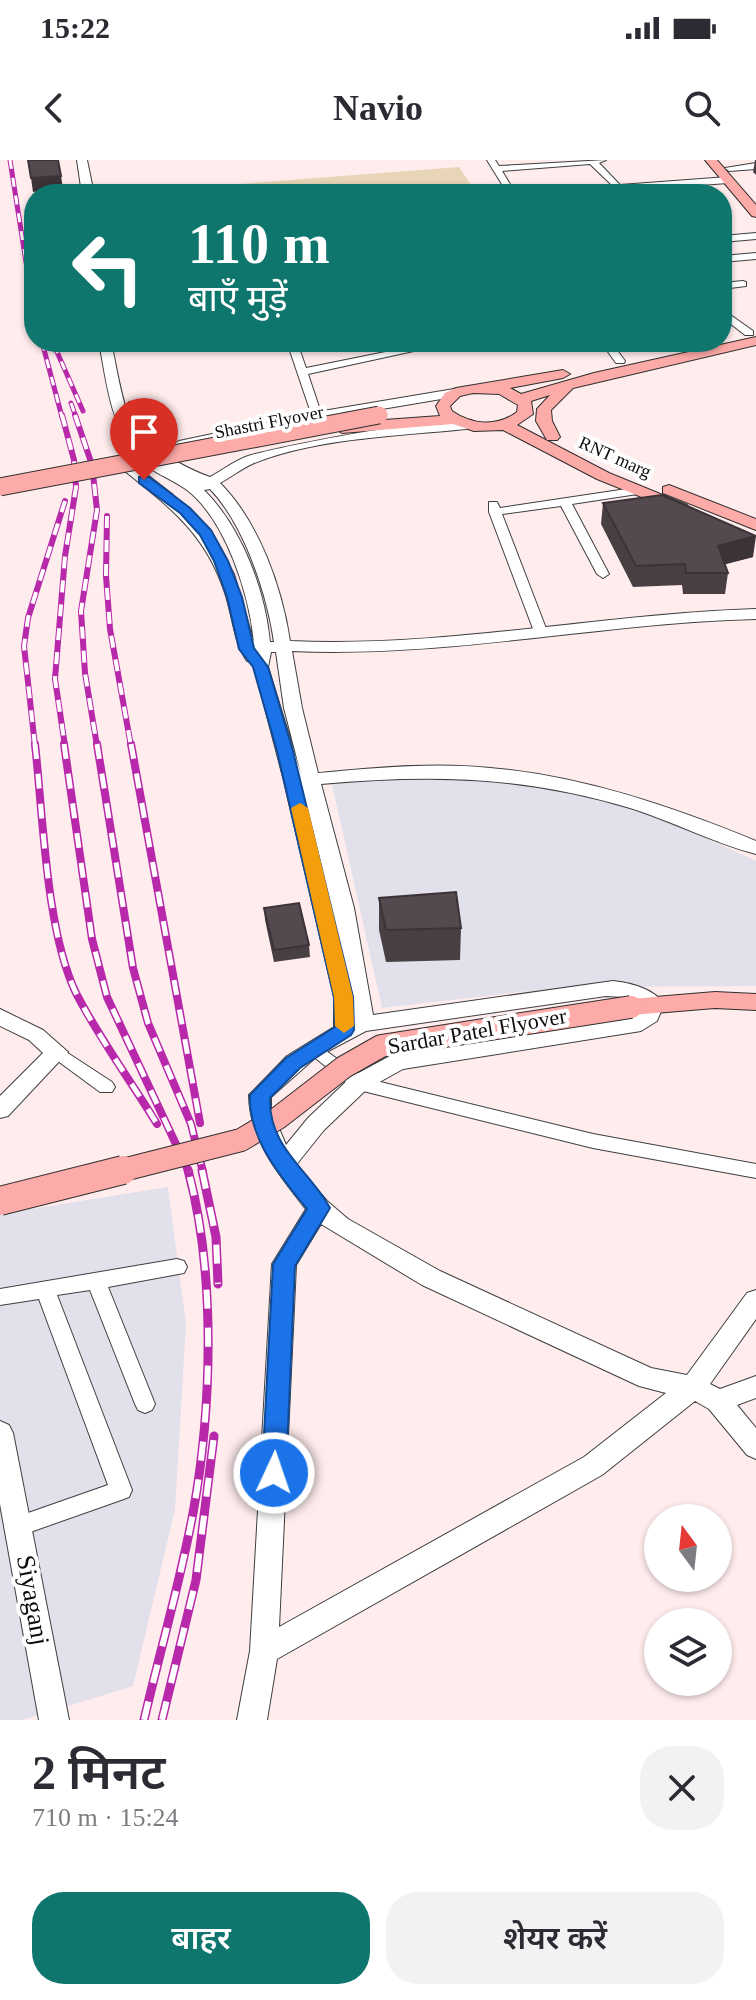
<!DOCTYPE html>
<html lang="hi">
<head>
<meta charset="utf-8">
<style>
	:root { --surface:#fff; --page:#f2f2f3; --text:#2b2b33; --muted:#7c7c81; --accent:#0f766e }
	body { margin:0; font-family:"Times New Roman","Noto Sans Devanagari",serif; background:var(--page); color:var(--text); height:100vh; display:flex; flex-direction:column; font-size:30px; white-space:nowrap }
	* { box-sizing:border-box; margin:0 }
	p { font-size:26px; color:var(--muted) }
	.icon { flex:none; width:44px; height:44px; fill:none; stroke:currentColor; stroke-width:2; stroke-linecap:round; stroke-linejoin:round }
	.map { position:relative; height:1560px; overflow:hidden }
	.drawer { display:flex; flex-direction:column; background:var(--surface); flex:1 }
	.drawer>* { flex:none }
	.top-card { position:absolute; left:24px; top:24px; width:708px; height:168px; border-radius:32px; box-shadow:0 2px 6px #0004; background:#0f766e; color:#fff; overflow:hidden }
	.needle { width:52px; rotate:345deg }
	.fabs { position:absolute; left:644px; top:1344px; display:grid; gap:16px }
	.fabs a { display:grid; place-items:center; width:88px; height:88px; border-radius:50%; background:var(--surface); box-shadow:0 2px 6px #0004; font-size:40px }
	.pin { position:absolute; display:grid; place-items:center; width:68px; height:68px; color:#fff; margin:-82px -34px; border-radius:50% 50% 50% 0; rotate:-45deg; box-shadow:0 0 8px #0007 }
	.pin .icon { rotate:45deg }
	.me { position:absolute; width:88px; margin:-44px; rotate:3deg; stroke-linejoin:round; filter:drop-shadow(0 0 6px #0008) }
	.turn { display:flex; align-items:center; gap:28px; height:168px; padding:0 32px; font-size:36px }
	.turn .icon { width:104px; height:104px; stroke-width:2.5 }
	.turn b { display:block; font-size:56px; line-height:68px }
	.round { display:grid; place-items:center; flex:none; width:84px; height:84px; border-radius:32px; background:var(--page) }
	.overview { display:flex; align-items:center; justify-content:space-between; height:136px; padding:0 32px }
	h1 { font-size:48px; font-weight:600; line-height:60px }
	.action { display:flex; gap:16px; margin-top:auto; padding:16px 32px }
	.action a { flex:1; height:92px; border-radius:32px; background:var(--accent); color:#fff; font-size:32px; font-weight:600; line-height:92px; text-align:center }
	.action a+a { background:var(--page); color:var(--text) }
	.status { display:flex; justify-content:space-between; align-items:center; height:56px; padding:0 40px; background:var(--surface); direction:ltr }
	.status svg { height:22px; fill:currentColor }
	header { display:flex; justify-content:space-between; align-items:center; height:104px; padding:0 32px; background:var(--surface); font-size:36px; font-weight:600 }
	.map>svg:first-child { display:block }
	.industrial { fill:#e1e0eb }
	.green { fill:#e8d5b7 }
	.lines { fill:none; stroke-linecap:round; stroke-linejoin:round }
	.minor-casing { stroke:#3f3f3f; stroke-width:2 }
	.tertiary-casing { stroke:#3f3f3f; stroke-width:2 }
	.secondary-casing { stroke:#2e2e2e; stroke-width:2 }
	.minor { fill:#fff; fill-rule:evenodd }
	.tertiary { fill:#fff; fill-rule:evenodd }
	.secondary { fill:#fdaba8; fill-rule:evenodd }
	.rail-far3-casing { stroke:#b828aa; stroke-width:5 }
	.rail-far2-casing { stroke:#b828aa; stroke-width:6 }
	.rail-far1-casing { stroke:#b828aa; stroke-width:8 }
	.rail-casing { stroke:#b828aa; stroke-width:9 }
	.rail-far3 { stroke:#fff; stroke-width:3; stroke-dasharray:9; stroke-linecap:butt }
	.rail-far2 { stroke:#fff; stroke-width:4; stroke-dasharray:12; stroke-linecap:butt }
	.rail-far1 { stroke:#fff; stroke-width:5; stroke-dasharray:15; stroke-linecap:butt }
	.rail { stroke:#fff; stroke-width:6; stroke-dasharray:19; stroke-linecap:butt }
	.secondary-bridge-far3-casing { stroke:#2e2e2e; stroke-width:14; stroke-linecap:butt }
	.secondary-bridge-far2-casing { stroke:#2e2e2e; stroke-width:19; stroke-linecap:butt }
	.secondary-bridge-far1-casing { stroke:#2e2e2e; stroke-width:24; stroke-linecap:butt }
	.secondary-bridge-casing { stroke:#2e2e2e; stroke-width:30; stroke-linecap:butt }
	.secondary-bridge-far3 { stroke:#fdaba8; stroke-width:13 }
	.secondary-bridge-far2 { stroke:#fdaba8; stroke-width:17 }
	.secondary-bridge-far1 { stroke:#fdaba8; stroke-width:22 }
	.secondary-bridge { stroke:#fdaba8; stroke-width:28 }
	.wall { fill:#483f43 }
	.shaded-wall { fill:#3b3337 }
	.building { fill:#54494e; stroke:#3b3337; stroke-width:2 }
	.route { fill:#1a73e8; stroke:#114b97; stroke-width:2 }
	.slow { fill:#f59e0b }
	.labels { text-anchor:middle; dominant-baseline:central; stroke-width:8; stroke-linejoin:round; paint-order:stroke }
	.far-street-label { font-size:18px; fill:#0c0c0c; stroke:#fff }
	.street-label { font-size:22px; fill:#0c0c0c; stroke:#fff }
	.near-street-label { font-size:26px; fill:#0c0c0c; stroke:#fff }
</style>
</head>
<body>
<div class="status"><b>15:22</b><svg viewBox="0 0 49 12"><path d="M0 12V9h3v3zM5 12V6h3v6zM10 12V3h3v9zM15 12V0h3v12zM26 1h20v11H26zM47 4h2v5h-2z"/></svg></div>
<header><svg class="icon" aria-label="back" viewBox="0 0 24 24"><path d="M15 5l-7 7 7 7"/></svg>Navio<svg class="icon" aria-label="search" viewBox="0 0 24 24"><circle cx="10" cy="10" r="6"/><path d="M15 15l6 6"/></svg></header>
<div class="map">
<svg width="756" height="1560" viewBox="0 0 756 1560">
	<rect width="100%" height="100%" fill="#ffeced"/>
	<!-- industrial -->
	<g class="industrial">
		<path d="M 413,617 L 497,620 L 610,639 L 682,667 L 756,701 L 756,826 L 563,827 L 382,848 L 331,620 Z"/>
		<path d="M 168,1027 L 186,1165 L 175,1349 L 133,1526 L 23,1560 L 0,1560 L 0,1054 Z"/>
	</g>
	<!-- green -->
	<path class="green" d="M 459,7 L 477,34 L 203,34 L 200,27 Z"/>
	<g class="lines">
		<!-- minor casing -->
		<g class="minor-casing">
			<g id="minor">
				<path d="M 487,0 L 495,0 L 499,6 L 606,0 L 599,3 L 620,25 L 728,17 L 732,20 L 728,23 L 618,31 L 590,4 L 502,11 L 516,34 L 508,34 Z"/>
				<path d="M 756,3 L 756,9 L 729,11 L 725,8 Z"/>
				<path d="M 756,73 L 756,79 L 722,82 L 722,76 Z"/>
				<path d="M 756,93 L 756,99 L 722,102 L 722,96 Z"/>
				<path d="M 743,121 L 746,122 L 746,126 L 722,129 L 722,123 Z"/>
				<path d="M 722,149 L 753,171 L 753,175 L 745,175 L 722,157 Z"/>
				<path d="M 287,182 L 297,182 L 306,208 L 435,182 L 455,182 L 308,214 L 322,256 L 317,259 L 312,256 Z"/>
				<path d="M 359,182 L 369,182 L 371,186 L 362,188 Z"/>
				<path d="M 601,182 L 611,182 L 625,201 L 624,203 L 616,203 Z"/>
				<path d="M 640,327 L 644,329 L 644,333 L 572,344 L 609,414 L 603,418 L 597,414 L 561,346 L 502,354 L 547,471 L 545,474 L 535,474 L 489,352 L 489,342 L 497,342 L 500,348 Z"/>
				<path d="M 315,883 L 364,918 L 593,974 L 756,1004 L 756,1018 L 593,988 L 359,930 L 353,928 L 309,893 L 306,889 L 309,885 Z"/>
				<path d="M 57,886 L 112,922 L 115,927 L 112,932 L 100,932 L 51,896 L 48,892 L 51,888 Z"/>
				<path d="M 177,1099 L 184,1101 L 187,1107 L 184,1113 L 108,1127 L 155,1244 L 152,1250 L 145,1253 L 138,1250 L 135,1244 L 90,1130 L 57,1135 L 132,1330 L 129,1337 L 121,1340 L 19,1376 L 11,1373 L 8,1366 L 11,1359 L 108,1325 L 39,1139 L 0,1145 L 0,1129 Z"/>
			</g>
		</g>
		<!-- tertiary casing -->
		<g class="tertiary-casing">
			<g id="tertiary">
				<path d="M 77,0 L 87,0 L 94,34 L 82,34 Z"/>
				<path d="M 99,182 L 111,182 C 120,222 124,271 156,300 L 137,273 L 127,245 L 129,242 L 139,242 C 162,289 158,297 210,317 C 223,310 234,301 248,296 C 278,287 455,251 473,265 L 466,269 C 399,276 314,278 252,304 C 241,309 231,317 220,323 C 259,362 282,428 290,481 C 447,488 599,454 756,449 L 756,459 C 600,463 448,498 292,491 L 302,548 L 318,613 C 375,608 433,602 490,608 C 582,616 671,646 756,681 L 756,694 C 713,683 672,661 630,648 C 524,616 430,614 321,624 L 354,748 L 373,855 L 613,821 C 631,823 654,829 664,844 L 657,861 L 641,871 L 403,909 L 367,929 L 324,970 L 296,1005 L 327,1041 L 348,1059 L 440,1111 L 651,1208 L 687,1215 L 747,1133 L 756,1130 L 756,1159 L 710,1224 L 720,1229 L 756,1216 L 756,1238 L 737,1245 L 756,1268 L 756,1299 L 747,1295 L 709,1249 L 695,1241 L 602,1315 L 277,1499 L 267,1560 L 237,1560 L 250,1491 L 272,1104 L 306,1049 C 280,1017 249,978 249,935 L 287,896 L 334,867 L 334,837 L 284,621 L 253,502 L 247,501 C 233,480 233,455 224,430 C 205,374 171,348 126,312 L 126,306 L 136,306 L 172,334 L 212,375 L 234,414 L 254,483 C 250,436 226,360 187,330 C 168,316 147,312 133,292 C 110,260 106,219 99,182 ZM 210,329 C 244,364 267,434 274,482 L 270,482 C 265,430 242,368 204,330 ZM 271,492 L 276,492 L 284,548 L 301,614 L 268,507 ZM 606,836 L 624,837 L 643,847 L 635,856 L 390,896 L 351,917 L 308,958 L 286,985 L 271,949 L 271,937 L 315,898 L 366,871 ZM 321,1064 L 422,1125 L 639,1226 L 666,1233 L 584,1297 L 279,1467 L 296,1105 Z"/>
				<path d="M 454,229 L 459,230 L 459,236 L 317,260 L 179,289 L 172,285 L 179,281 L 317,252 Z"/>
				<path d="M 0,849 L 43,870 L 68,892 L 8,956 L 0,958 L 0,936 L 43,893 L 29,880 L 0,866 Z"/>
				<path d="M 0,1261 L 9,1265 L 13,1273 L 69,1560 L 39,1560 L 0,1344 Z"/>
			</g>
		</g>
		<!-- secondary casing -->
		<g class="secondary-casing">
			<g id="secondary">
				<path d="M 705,0 L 717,0 L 756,45 L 756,57 L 752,56 Z"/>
				<path d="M 756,177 L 756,185 L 573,228 L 551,250 L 552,261 L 560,277 L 557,280 L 547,280 L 536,261 L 537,249 L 550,235 L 531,241 L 533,254 L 517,265 L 609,313 L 687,345 L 689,348 L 681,353 L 597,319 L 503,270 L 474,271 L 453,264 L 342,273 L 334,268 L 342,263 L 440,256 L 436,246 L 445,233 L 456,228 L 563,210 L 570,214 L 563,218 L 510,228 L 521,234 L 594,213 ZM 473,233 L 499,234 L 518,245 L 517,252 C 497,267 472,265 452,251 L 450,246 L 460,236 Z"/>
				<path d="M 669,325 L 756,359 L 756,370 L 663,333 L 663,327 Z"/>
				<path d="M 715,832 L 756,834 L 756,850 L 715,848 L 631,855 L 623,853 L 620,847 L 623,841 L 631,839 Z"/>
			</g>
		</g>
		<!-- minor -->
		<use href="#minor" class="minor"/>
		<!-- tertiary -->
		<use href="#tertiary" class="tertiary"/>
		<!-- secondary -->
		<use href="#secondary" class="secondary"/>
		<!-- rail-far3 casing -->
		<g class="rail-far3-casing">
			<g id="rail-far3">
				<path d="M 10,0 L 34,153"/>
				<path d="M 39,0 L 46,34"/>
				<path d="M 42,182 L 62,257"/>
				<path d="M 54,185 L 83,251"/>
				<path d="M 71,243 L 76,257"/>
			</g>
		</g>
		<!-- rail-far2 casing -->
		<g class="rail-far2-casing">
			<g id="rail-far2">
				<path d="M 62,255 L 74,300 L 76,327 L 65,396 L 55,519 L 65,586"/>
				<path d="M 75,255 L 92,305 L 97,350 L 81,451 L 85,513 L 97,586"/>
				<path d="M 107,356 L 106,416 L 110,469 L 131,586"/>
				<path d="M 35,586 L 24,486 L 28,458 L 65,341"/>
			</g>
		</g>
		<!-- rail-far1 casing -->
		<g class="rail-far1-casing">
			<g id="rail-far1">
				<path d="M 35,584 C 43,655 46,771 76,833 C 99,878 131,921 157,964"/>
				<path d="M 64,584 L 92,779 L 107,837 L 189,1012"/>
				<path d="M 97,584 L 133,808 L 148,863 L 191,964 L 203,1012"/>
				<path d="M 131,584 L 200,963"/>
			</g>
		</g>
		<!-- rail casing -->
		<g class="rail-casing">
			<g id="rail">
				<path d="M 202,1010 L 216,1077 L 218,1124"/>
				<path d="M 144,1560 C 160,1491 180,1423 193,1353 C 212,1249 216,1113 188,1010"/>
				<path d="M 162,1560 L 196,1420 L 214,1276"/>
			</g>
		</g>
		<!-- rail-far3 -->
		<use href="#rail-far3" class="rail-far3"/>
		<!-- rail-far2 -->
		<use href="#rail-far2" class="rail-far2"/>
		<!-- rail-far1 -->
		<use href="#rail-far1" class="rail-far1"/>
		<!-- rail -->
		<use href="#rail" class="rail"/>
		<!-- secondary-bridge-far3 casing -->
		<g class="secondary-bridge-far3-casing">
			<path id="secondary-bridge-far3" d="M 371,257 L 379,255"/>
		</g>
		<!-- secondary-bridge-far2 casing -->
		<g class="secondary-bridge-far2-casing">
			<path id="secondary-bridge-far2" d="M 0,327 L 379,255"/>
		</g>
		<!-- secondary-bridge-far1 casing -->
		<g class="secondary-bridge-far1-casing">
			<path id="secondary-bridge-far1" d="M 115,1012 L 241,980 L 278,958 L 344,907 L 381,886 L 631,847"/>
		</g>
		<!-- secondary-bridge casing -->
		<g class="secondary-bridge-casing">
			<path id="secondary-bridge" d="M 0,1041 L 123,1010"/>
		</g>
		<!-- secondary-bridge-far3 -->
		<use href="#secondary-bridge-far3" class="secondary-bridge-far3"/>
		<!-- secondary-bridge-far2 -->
		<use href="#secondary-bridge-far2" class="secondary-bridge-far2"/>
		<!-- secondary-bridge-far1 -->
		<use href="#secondary-bridge-far1" class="secondary-bridge-far1"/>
		<!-- secondary-bridge -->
		<use href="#secondary-bridge" class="secondary-bridge"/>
	</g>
	<!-- wall -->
	<g class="wall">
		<path d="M 755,0 L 756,0 L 756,15 L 753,12 Z"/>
		<path d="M 603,343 L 753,397 L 725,404 L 728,413 L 725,434 L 683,434 L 682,425 L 633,427 L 601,364 Z"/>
		<path d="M 379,738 L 461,768 L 460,800 L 386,802 L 379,770 Z"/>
		<path d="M 264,748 L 309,785 L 310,797 L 274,802 L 265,760 Z"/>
	</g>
	<!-- shaded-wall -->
	<g class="shaded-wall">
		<path d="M 61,16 L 63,29 L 33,32 L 31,18 Z"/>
		<path d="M 756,376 L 753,397 L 715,407 L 718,386 Z"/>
	</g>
	<!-- building -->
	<g class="building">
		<path d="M 28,0 L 58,0 L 61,16 L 31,18 Z"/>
		<path d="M 662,335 L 756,376 L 718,386 L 728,413 L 686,413 L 685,404 L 636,406 L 603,343 Z"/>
		<path d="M 456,732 L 461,768 L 386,770 L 379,738 Z"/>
		<path d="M 299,743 L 309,785 L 274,790 L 264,748 Z"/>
	</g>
	<!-- route -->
	<path class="route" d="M 139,317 L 149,317 L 190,348 L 211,370 L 228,401 L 242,437 L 254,488 L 268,507 L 293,591 L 353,837 L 354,870 L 351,875 L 300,908 L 270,938 C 268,987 310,1011 330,1048 L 295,1106 L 286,1313 L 282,1321 L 274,1324 L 265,1321 L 262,1313 L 273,1104 L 307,1049 C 281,1017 248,979 250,935 L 286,898 L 335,867 L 334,837 L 277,591 L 253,507 L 239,489 L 227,437 L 214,401 L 200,375 L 180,353 L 139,323 Z"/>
	<!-- slow -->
	<path class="slow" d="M 300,643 L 308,648 L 353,837 L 354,866 L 344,873 L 335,866 L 334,837 L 291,648 Z"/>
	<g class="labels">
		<!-- far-street labels -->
		<g class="far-street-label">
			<text transform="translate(269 262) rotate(-11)">Shastri Flyover</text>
			<text transform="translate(615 297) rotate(24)">RNT marg</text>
		</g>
		<!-- street labels -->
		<g class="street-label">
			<text transform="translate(477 871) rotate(-10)">Sardar Patel Flyover</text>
		</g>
		<!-- near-street labels -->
		<g class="near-street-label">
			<text transform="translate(33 1440) rotate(80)">Siyaganj</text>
		</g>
	</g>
</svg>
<div class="fabs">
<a><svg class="needle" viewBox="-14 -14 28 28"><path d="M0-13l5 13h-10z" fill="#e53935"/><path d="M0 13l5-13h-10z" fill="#7c7c81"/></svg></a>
<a><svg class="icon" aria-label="layers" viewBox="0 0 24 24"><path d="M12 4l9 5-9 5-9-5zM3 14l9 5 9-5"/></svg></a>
</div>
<div class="pin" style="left:144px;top:320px;background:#d93025"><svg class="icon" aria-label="arrive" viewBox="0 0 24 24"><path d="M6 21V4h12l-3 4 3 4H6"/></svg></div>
<svg class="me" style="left:274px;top:1313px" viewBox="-20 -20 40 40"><circle r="17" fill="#1a73e8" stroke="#fff" stroke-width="3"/><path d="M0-11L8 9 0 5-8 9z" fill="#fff"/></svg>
<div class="top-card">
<div class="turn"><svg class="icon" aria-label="left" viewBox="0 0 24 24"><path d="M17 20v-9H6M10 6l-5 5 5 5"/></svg><div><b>110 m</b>बाएँ मुड़ें</div></div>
</div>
</div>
<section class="drawer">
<div class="overview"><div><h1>2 मिनट</h1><p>710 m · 15:24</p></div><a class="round"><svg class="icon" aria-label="close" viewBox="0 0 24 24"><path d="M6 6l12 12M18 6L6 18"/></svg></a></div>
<div class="action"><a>बाहर</a><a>शेयर करें</a></div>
</section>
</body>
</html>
